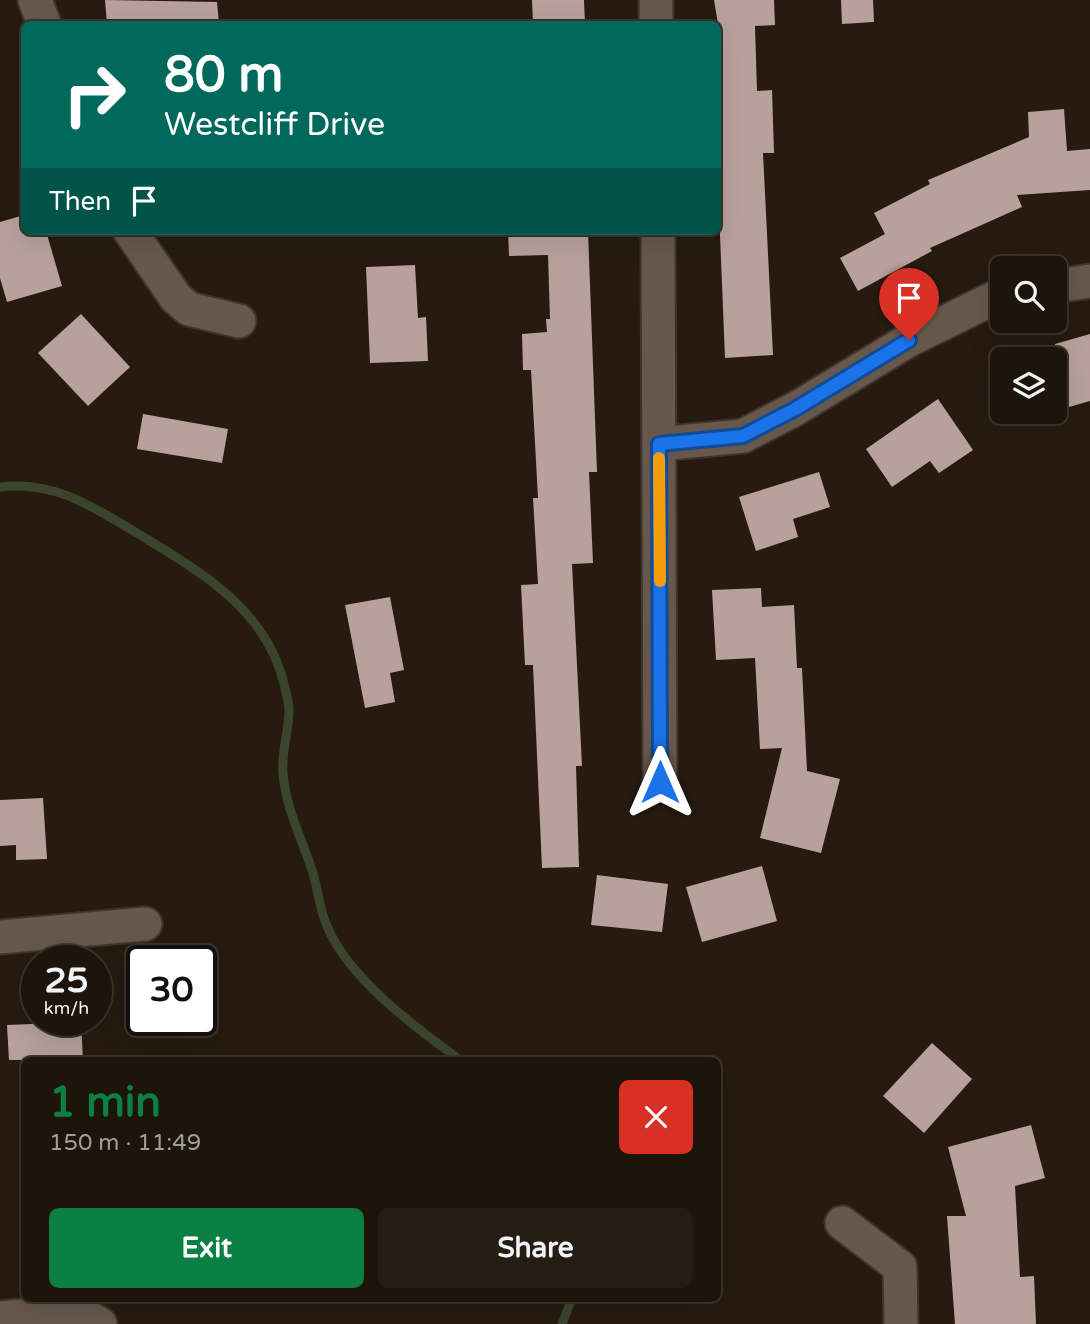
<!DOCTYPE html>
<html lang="en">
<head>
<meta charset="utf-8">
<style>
	:root { --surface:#1d140b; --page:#251d14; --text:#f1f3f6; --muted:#a09e9d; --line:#3b332c; --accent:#0b8043 }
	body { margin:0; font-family:"Varela Round",sans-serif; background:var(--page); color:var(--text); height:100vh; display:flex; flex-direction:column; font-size:26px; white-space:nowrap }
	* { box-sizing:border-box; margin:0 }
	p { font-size:23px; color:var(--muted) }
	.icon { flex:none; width:38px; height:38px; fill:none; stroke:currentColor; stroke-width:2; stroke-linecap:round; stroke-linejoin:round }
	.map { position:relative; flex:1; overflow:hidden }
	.drawer { position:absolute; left:21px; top:1057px; width:700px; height:245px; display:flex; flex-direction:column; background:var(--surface); border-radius:10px; box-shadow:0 7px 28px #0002,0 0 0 2px var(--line) }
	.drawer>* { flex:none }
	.guide { position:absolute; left:21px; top:21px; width:700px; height:214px; border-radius:10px; box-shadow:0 7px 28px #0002,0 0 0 2px var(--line); background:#00695c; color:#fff; overflow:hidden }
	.controls { position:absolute; left:990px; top:256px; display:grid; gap:14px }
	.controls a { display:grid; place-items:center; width:77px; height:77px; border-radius:10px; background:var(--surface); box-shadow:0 7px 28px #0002,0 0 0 2px var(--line); font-size:35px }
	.speed { position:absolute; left:21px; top:945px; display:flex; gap:14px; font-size:35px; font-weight:700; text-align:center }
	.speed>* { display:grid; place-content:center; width:91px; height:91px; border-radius:50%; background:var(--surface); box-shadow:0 7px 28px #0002,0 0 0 2px var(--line); line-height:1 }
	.speed small { font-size:18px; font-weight:400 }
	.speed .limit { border:4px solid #111; border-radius:10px; background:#fff; color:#111 }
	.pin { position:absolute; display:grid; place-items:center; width:60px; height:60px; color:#fff; margin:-72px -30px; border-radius:50% 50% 50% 0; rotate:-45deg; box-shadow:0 0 7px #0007 }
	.pin .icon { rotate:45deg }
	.me { position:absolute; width:77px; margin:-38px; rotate:0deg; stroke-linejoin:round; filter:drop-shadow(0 0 5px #0008) }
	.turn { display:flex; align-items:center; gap:24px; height:147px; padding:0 28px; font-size:32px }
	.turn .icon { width:91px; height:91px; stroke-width:2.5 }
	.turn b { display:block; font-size:49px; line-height:60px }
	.then { display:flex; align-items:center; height:66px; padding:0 28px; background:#0003; gap:14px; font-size:26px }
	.round { display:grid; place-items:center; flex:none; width:74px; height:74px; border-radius:10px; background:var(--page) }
	.headline { display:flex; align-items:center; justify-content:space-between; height:119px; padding:0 28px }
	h1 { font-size:42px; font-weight:700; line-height:52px; color:var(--accent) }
	.button { display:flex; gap:14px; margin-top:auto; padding:14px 28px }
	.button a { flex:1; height:80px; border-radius:10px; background:var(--accent); color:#fff; font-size:28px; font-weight:700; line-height:80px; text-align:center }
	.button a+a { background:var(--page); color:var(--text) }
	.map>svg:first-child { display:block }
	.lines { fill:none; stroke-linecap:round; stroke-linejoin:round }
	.stream { stroke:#3b452c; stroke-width:9 }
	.building { fill:#b8a19c }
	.street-casing { stroke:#3f352f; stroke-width:37 }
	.street { stroke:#67584b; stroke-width:33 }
	.route-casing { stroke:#114b97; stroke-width:18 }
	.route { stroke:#1a73e8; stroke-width:12 }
	.slow { stroke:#f59e0b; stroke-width:12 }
</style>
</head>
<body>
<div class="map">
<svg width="1090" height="1324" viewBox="0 0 1090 1324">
	<rect width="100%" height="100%" fill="#271b0f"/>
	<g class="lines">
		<!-- stream -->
		<g class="stream">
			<path d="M 0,487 C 54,480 93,507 137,533 C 199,571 266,608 284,684 C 286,693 289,702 289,710 C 289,731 281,752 283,774 C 286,808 301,837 312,870 C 318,888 319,908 327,926 C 349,979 415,1027 460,1060"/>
			<path d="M 562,1324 L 572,1298"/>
		</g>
	</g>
	<!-- building -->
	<g class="building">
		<path d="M 105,0 L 217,2 L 219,24 L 107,24 Z"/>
		<path d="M 532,0 L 584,0 L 585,24 L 533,24 Z"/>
		<path d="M 714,0 L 774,0 L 775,25 L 755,26 L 757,91 L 772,90 L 774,153 L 763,153 L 773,355 L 725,358 L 718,186 L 718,24 Z"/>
		<path d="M 841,0 L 873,0 L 874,22 L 842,24 Z"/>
		<path d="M 1064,109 L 1067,151 L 1090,149 L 1090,190 L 1017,195 L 1022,207 L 930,248 L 932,251 L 858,291 L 840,258 L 885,234 L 874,213 L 930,184 L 928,180 L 1029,137 L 1028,112 Z"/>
		<path d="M 24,215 L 24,231 L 46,231 L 62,286 L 7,302 L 0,278 L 0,222 Z"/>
		<path d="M 508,231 L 588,231 L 597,472 L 589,472 L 593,563 L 572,564 L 582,766 L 576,766 L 579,867 L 542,868 L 533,665 L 525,665 L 521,585 L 538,584 L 533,498 L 538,498 L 531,370 L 523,370 L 522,334 L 547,332 L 546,319 L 550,319 L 548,255 L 509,256 Z"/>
		<path d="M 415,265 L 418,318 L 426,317 L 428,361 L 370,363 L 366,267 Z"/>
		<path d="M 81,314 L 130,367 L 88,406 L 38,353 Z"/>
		<path d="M 1090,334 L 1090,401 L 1055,411 L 1055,344 Z"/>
		<path d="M 938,399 L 973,450 L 939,473 L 930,461 L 892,487 L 866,449 Z"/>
		<path d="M 143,414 L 228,429 L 222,463 L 137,449 Z"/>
		<path d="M 819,472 L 830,507 L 793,519 L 798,537 L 756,551 L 739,497 Z"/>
		<path d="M 761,588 L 762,607 L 794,605 L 797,668 L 802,668 L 807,771 L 840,779 L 821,853 L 760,838 L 782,748 L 760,749 L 755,658 L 716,660 L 712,590 Z"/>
		<path d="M 390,597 L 404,670 L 390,673 L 395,702 L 365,708 L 345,605 Z"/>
		<path d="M 43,798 L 47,859 L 16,860 L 16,845 L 0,846 L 0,800 Z"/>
		<path d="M 762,866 L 777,921 L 702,942 L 686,887 Z"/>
		<path d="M 597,875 L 668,884 L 662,932 L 591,925 Z"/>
		<path d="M 81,1022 L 83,1060 L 9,1060 L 7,1025 Z"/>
		<path d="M 932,1043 L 972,1079 L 924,1133 L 883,1096 Z"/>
		<path d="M 1031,1125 L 1045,1178 L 1015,1186 L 1020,1277 L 1034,1276 L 1036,1324 L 955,1324 L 947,1216 L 966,1216 L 948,1147 Z"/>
	</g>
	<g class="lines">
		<!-- street casing -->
		<g class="street-casing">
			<g id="street">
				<path d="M 35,0 L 44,24"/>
				<path d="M 656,0 L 656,24"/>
				<path d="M 130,231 L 176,298 L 189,309 L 239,321"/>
				<path d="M 658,231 L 660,782"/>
				<path d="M 1055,286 L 1090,281"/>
				<path d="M 659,444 L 743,436 L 795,409 L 909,340 L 992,299 L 1003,297"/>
				<path d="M 0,937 L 145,924"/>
				<path d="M 842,1223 L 900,1267 L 901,1324"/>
				<path d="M 0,1318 C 29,1316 74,1306 100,1324"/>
			</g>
		</g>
		<!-- street -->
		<use href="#street" class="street"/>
	</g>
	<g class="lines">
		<!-- route casing -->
		<g class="route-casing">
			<path id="route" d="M 660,782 L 659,444 L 743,436 L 795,409 L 909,340"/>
		</g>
		<!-- route -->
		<use href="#route" class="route"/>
		<!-- slow -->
		<path class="slow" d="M 659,458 L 660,581"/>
	</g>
</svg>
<div class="controls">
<a><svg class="icon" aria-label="search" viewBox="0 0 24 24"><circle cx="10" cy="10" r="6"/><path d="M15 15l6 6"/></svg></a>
<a><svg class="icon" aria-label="layers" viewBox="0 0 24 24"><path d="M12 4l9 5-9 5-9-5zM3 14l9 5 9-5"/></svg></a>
</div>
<div class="speed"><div>25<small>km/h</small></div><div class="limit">30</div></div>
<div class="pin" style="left:909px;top:340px;background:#d93025"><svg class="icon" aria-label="arrive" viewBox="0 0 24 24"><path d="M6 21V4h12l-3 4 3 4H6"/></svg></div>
<svg class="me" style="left:660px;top:782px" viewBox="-20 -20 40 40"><path d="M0-17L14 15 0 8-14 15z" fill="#1a73e8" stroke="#fff" stroke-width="4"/></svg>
<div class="guide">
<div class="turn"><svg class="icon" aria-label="right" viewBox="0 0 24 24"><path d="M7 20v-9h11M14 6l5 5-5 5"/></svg><div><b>80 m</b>Westcliff Drive</div></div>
<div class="then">Then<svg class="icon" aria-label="arrive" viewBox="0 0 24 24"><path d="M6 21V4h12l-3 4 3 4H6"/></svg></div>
</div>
<section class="drawer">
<div class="headline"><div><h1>1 min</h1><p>150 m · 11:49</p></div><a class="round" style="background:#d93025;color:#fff"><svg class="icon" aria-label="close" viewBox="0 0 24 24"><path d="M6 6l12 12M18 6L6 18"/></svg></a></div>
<div class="button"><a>Exit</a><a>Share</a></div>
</section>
</div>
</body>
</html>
